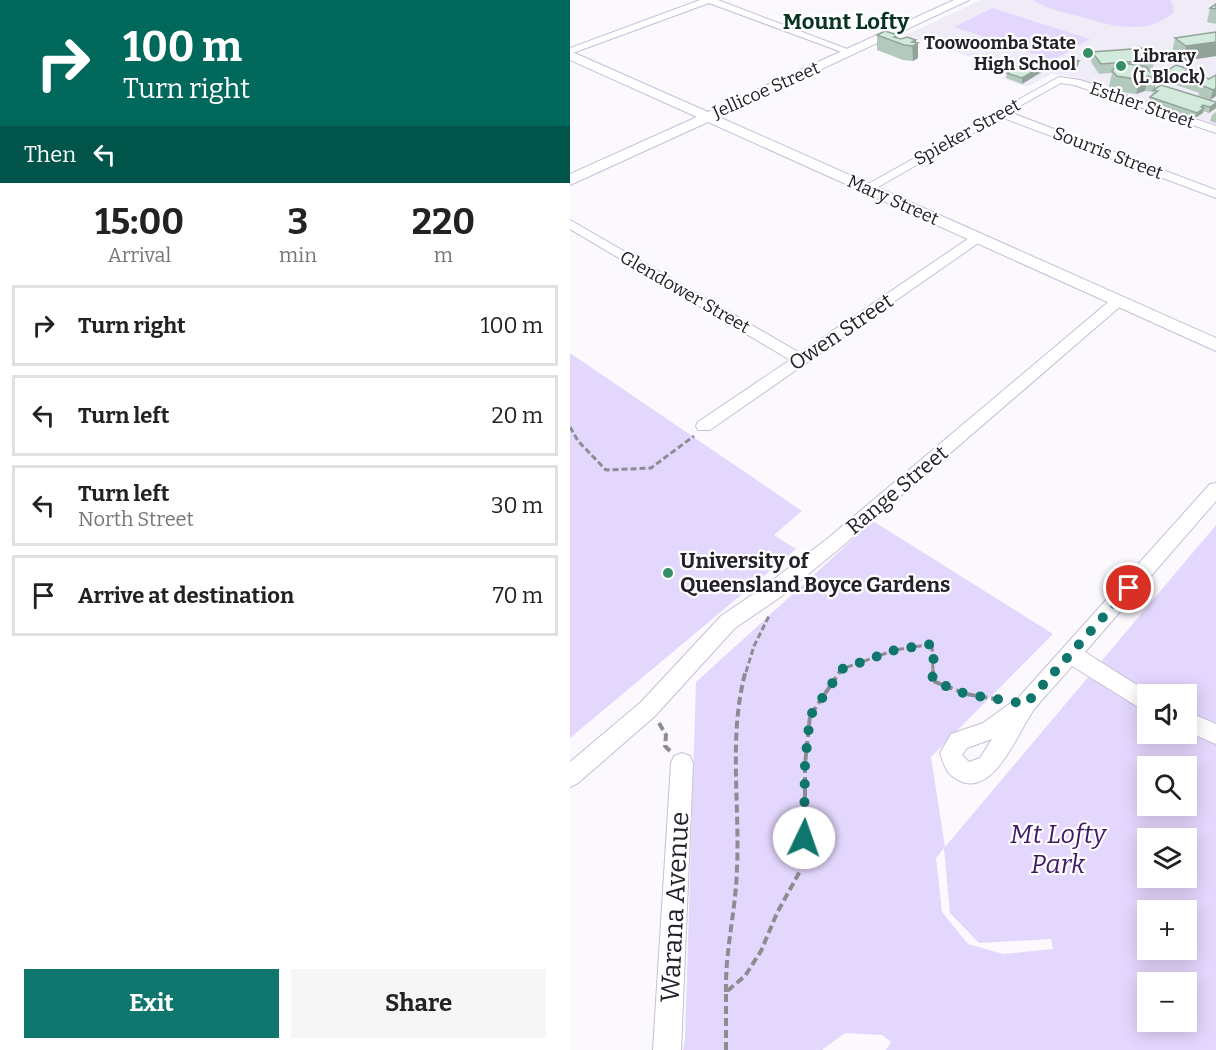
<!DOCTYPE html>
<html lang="en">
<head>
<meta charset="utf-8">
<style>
	:root { --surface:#fff; --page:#f6f6f6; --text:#222; --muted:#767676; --line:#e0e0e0; --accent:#0f766e }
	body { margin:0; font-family:Bitter,serif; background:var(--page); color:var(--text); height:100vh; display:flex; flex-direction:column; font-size:22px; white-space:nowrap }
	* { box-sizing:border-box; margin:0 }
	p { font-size:20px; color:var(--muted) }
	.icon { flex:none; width:33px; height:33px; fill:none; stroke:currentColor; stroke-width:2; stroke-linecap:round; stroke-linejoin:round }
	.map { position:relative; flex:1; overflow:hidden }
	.side { display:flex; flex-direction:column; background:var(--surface); width:570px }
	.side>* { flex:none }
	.banner { background:#00695c; color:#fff; overflow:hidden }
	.controls { position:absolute; left:567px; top:684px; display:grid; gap:12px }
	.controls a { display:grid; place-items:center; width:60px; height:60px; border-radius:0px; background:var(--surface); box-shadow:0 3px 15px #0003; font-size:30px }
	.pin { position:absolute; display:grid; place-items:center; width:51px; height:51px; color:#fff; margin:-26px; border:3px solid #fff; border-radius:50%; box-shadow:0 2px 6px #0007 }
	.me { position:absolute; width:66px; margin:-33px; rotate:3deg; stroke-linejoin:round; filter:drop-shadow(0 0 4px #0008) }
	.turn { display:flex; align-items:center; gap:21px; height:126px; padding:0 24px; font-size:27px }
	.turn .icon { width:78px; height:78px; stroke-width:2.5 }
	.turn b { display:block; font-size:42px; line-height:51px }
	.then { display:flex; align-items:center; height:57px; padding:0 24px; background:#0003; gap:12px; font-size:22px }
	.eta { display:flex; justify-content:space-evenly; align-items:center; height:102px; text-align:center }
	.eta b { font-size:36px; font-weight:700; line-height:42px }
	.primary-button { display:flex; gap:12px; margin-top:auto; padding:12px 24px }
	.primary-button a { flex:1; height:69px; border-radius:0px; background:var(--accent); color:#fff; font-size:24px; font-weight:700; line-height:69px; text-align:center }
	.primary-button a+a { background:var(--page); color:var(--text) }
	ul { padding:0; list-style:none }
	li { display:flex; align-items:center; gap:18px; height:81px; margin:0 12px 9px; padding:0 12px; border:3px solid var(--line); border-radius:0px }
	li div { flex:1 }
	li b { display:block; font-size:22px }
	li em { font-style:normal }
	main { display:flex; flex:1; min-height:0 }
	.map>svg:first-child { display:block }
	.built { fill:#efebf7 }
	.green { fill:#e4d7fe; fill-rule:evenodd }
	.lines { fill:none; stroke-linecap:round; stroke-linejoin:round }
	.minor-casing { stroke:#c7bfd6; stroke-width:2 }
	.tertiary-casing { stroke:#c7bfd6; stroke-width:2 }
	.path-far1 { stroke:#8e8c92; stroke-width:3; stroke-dasharray:6 3; stroke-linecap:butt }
	.path { stroke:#8e8c92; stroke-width:4; stroke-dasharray:8 4; stroke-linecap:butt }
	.minor { fill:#fff; fill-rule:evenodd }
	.tertiary { fill:#fff; fill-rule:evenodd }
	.wall { fill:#b4c9bd }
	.shaded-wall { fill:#92a49a }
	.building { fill:#d1eadc; stroke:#92a49a; stroke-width:1.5 }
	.route { stroke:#0f766e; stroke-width:10; stroke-dasharray:0 18 }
	.poi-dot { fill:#369067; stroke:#fff; stroke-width:2 }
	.labels { text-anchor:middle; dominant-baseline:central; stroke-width:4.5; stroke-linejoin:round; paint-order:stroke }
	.far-poi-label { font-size:18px; font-weight:bold; fill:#242129; stroke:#fff; text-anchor:end }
	.far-street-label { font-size:18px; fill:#242129; stroke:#fff }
	.street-label { font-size:21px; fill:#242129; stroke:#fff }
	.poi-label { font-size:21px; font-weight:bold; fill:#242129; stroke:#fff; text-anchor:start }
	.far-district-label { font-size:22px; font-weight:bold; fill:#063421; stroke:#fff }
	.near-park-label { font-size:26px; font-style:italic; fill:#40196b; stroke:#fff }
	.near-street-label { font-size:26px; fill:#242129; stroke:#fff }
</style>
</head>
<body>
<main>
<section class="side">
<div class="banner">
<div class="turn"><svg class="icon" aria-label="right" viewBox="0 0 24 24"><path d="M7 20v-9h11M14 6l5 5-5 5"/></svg><div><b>100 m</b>Turn right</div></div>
<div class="then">Then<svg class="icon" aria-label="left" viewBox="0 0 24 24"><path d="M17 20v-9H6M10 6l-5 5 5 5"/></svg></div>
</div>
<div class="eta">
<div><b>15:00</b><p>Arrival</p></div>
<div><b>3</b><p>min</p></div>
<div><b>220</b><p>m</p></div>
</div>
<ul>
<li><svg class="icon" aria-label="right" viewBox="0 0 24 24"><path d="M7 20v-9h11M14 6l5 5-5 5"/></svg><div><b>Turn right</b></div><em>100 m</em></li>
<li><svg class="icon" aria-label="left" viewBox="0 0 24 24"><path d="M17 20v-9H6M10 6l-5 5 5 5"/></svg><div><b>Turn left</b></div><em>20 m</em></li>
<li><svg class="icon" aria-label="left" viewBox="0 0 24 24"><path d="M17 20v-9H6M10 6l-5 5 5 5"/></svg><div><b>Turn left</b><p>North Street</p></div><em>30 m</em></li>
<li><svg class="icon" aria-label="arrive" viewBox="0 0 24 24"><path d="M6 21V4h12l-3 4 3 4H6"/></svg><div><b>Arrive at destination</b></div><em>70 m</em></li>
</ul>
<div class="primary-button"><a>Exit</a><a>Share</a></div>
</section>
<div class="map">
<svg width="646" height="1050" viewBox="0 0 646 1050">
	<rect width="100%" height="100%" fill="#fbf9fe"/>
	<!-- built -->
	<path class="built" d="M 411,0 L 646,0 L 646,125 L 500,76 L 481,74 L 457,87 L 431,78 L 442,71 L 336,35 Z"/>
	<!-- green -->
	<g class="green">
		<path d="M 463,0 L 600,0 L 604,7 L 603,13 C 576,37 538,25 508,16 C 493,12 477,9 463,0 Z"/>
		<path d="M 422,8 L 520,39 L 483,60 L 384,27 Z"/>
		<path d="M 0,353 L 232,511 L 204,535 L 226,549 L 0,738 Z"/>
		<path d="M 303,521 L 483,634 L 361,757 L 375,847 L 646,525 L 646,1050 L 316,1050 L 321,1042 L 312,1035 L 275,1033 L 252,1050 L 113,1050 L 115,1039 L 126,682 ZM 578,694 L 616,694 L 616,734 L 578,734 ZM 578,766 L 616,766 L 616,806 L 578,806 ZM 578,838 L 616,838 L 616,878 L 578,878 ZM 374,848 L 380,913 L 409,943 L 481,939 L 483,949 L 433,954 L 398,944 L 372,912 L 366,858 ZM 578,910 L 616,910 L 616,950 L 578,950 ZM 578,982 L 616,982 L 616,1022 L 578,1022 Z"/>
	</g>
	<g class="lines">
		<!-- minor casing -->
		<g class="minor-casing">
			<g id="minor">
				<path d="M 130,0 L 148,0 L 285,52 L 277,54 L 139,3 L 0,54 L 0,48 Z"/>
				<path d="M 489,77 L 510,80 L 646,126 L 646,133 L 504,85 L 491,83 L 439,112 L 646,190 L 646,198 L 431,117 L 301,191 L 297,192 L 291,188 Z"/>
				<path d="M 0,220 L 230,353 L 402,236 L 407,235 L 414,239 L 140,430 L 128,430 L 126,426 L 128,422 L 220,360 L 0,229 Z"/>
				<path d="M 548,297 L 553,298 L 555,301 L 553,304 L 269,549 L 209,598 L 165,628 L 85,716 L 8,783 L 0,787 L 0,762 L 71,702 L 151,616 L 195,586 L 257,539 L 543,298 Z"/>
				<path d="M 646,483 L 646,501 L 515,652 L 581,694 L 578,694 L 578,713 L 502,666 C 490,681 475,695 463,711 C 448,732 424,797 390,781 C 377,775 374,766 370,753 L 381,734 L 413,723 L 449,697 L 640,484 ZM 422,739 L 410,758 L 399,762 L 392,755 L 397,748 Z"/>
				<path d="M 616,711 L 646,724 L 646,744 L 616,731 Z"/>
				<path d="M 112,753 L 120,756 L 123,763 L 111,1050 L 83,1050 L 101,763 L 104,756 Z"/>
			</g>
		</g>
		<!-- tertiary casing -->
		<g class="tertiary-casing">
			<path id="tertiary" d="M 384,0 L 399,0 L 149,117 L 646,338 L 646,351 L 138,122 L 0,185 L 0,174 L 127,117 L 0,60 L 0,51 L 138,112 Z"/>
		</g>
		<!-- path-far1 -->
		<g class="path-far1">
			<path d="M 0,427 L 8,441 L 36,470 L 81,468 L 124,436"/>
			<path d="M 176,672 L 184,646 L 200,614"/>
			<path d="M 270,672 L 272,669 L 325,650 L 362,644 L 363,672"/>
		</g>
		<!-- path -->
		<g class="path">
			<path d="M 363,670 L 363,681 L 396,694 L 431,700"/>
			<path d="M 89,723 L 96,735 L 95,746 L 100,751"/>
			<path d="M 156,992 C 155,950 166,910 167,868 C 170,803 158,734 176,670"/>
			<path d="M 156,1050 L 156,992 L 175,976 L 191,951 L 207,913 L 230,871 L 235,822 L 235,764 L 240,716 L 271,670"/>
		</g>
		<!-- minor -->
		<use href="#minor" class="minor"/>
		<!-- tertiary -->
		<use href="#tertiary" class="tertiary"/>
	</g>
	<!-- wall -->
	<g class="wall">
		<path d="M 646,4 L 646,24 L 637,22 L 640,8 Z"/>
		<path d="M 307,35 L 331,39 L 346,40 L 348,58 L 343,61 L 333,60 L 307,50 Z"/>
		<path d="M 605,38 L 646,56 L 613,61 L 602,52 Z"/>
		<path d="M 522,52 L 585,60 L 582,70 L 579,70 L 580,72 L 588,73 L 584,89 L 646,102 L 646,108 L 639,113 L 633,111 L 633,113 L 625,118 L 579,102 L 580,97 L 582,95 L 583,92 L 575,91 L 566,94 L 544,91 L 539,86 L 542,73 L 529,74 L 521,62 Z"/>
		<path d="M 493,62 L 508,66 L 501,70 L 492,67 Z"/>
		<path d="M 475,70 L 452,84 L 436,78 L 437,73 Z"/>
		<path d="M 597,71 L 617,72 L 639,79 L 646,75 L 646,96 L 640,100 L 628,95 L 629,93 L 595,81 Z"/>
		<path d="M 646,112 L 646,123 L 640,121 L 642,115 Z"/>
	</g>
	<!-- shaded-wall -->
	<g class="shaded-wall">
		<path d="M 346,40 L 345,45 L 348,43 L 348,58 L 343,61 L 342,42 Z"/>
		<path d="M 646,42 L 646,56 L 613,61 L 616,46 Z"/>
		<path d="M 509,61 L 508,66 L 501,70 L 502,65 Z"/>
		<path d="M 475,65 L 475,70 L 452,84 L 452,78 Z"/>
		<path d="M 588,73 L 585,88 L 583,93 L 586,78 Z"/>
		<path d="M 578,76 L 575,91 L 566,94 L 570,80 Z"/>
		<path d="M 646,88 L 646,96 L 640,100 L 643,90 Z"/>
		<path d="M 646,103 L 646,108 L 639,113 L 640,107 Z"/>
		<path d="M 633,105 L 632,109 L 634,108 L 633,113 L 625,118 L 627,113 Z"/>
	</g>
	<!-- building -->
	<g class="building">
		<path d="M 646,4 L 646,9 L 640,8 Z"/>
		<path d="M 315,31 L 328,35 L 324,37 L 331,39 L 337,37 L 346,40 L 342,42 L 348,43 L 343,46 L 334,45 L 307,35 Z"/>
		<path d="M 646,32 L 646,42 L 616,46 L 605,38 Z"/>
		<path d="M 575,48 L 585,60 L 531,64 L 522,52 Z"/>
		<path d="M 500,58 L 509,61 L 502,65 L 493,62 Z"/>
		<path d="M 460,60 L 475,65 L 452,78 L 437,73 Z"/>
		<path d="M 554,63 L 576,67 L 580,72 L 588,73 L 586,78 L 578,76 L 570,80 L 547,76 L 542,71 L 546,66 Z"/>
		<path d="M 606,65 L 618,69 L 615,71 L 639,79 L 646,75 L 646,88 L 643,90 L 631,85 L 634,83 L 597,71 Z"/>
		<path d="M 591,85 L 646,102 L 646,103 L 640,107 L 633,105 L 631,107 L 634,108 L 627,113 L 580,97 L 588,91 L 583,90 Z"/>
	</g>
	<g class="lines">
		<!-- route -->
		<path class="route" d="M 234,838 L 235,764 L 240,716 L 272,669 L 325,650 L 362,644 C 366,657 361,668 363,681 L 396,694 L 456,704 L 559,588"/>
	</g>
	<!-- markers -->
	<g class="poi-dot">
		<circle cx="518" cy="53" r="6"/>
		<circle cx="551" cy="66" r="6"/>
		<circle cx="98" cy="573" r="6"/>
	</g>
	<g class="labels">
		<!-- far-poi labels -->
		<g class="far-poi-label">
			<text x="506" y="43">Toowoomba State<tspan x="506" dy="21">High School</tspan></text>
			<text x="563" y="56" text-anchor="start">Library<tspan x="563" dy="21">(L Block)</tspan></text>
		</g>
		<!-- far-street labels -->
		<g class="far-street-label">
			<text transform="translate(196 90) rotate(-24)">Jellicoe Street</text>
			<text transform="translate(572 105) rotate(19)">Esther Street</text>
			<text transform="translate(397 132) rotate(-29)">Spieker Street</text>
			<text transform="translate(538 153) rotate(21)">Sourris Street</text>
			<text transform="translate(323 200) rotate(24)">Mary Street</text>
			<text transform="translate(115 292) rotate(30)">Glendower Street</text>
		</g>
		<!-- street labels -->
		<g class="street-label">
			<text transform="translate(271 332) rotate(-34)">Owen Street</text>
			<text transform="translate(327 490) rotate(-40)">Range Street</text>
		</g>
		<!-- poi labels -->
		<g class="poi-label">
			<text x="110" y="561">University of<tspan x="110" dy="24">Queensland Boyce Gardens</tspan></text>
		</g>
		<!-- far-district labels -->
		<g class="far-district-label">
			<text x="276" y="21">Mount Lofty</text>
		</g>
		<!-- near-park labels -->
		<g class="near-park-label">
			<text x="488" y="834">Mt Lofty<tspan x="488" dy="30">Park</tspan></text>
		</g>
		<!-- near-street labels -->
		<g class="near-street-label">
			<text transform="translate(105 907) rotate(-87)">Warana Avenue</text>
		</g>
	</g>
</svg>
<div class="controls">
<a><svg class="icon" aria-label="sound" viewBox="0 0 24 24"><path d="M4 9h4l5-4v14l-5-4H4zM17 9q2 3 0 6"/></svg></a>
<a><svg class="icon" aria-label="search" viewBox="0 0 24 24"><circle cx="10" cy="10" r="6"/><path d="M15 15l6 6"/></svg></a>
<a><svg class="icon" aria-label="layers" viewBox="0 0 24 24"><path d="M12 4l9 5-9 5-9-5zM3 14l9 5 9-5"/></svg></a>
<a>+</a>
<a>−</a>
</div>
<div class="pin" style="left:559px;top:588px;background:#d93025"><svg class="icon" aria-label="arrive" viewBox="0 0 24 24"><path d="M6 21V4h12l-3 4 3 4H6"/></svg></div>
<svg class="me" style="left:234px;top:838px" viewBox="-20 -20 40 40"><circle r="19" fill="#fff"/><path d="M0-13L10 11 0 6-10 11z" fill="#0f766e"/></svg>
</div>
</main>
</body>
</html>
